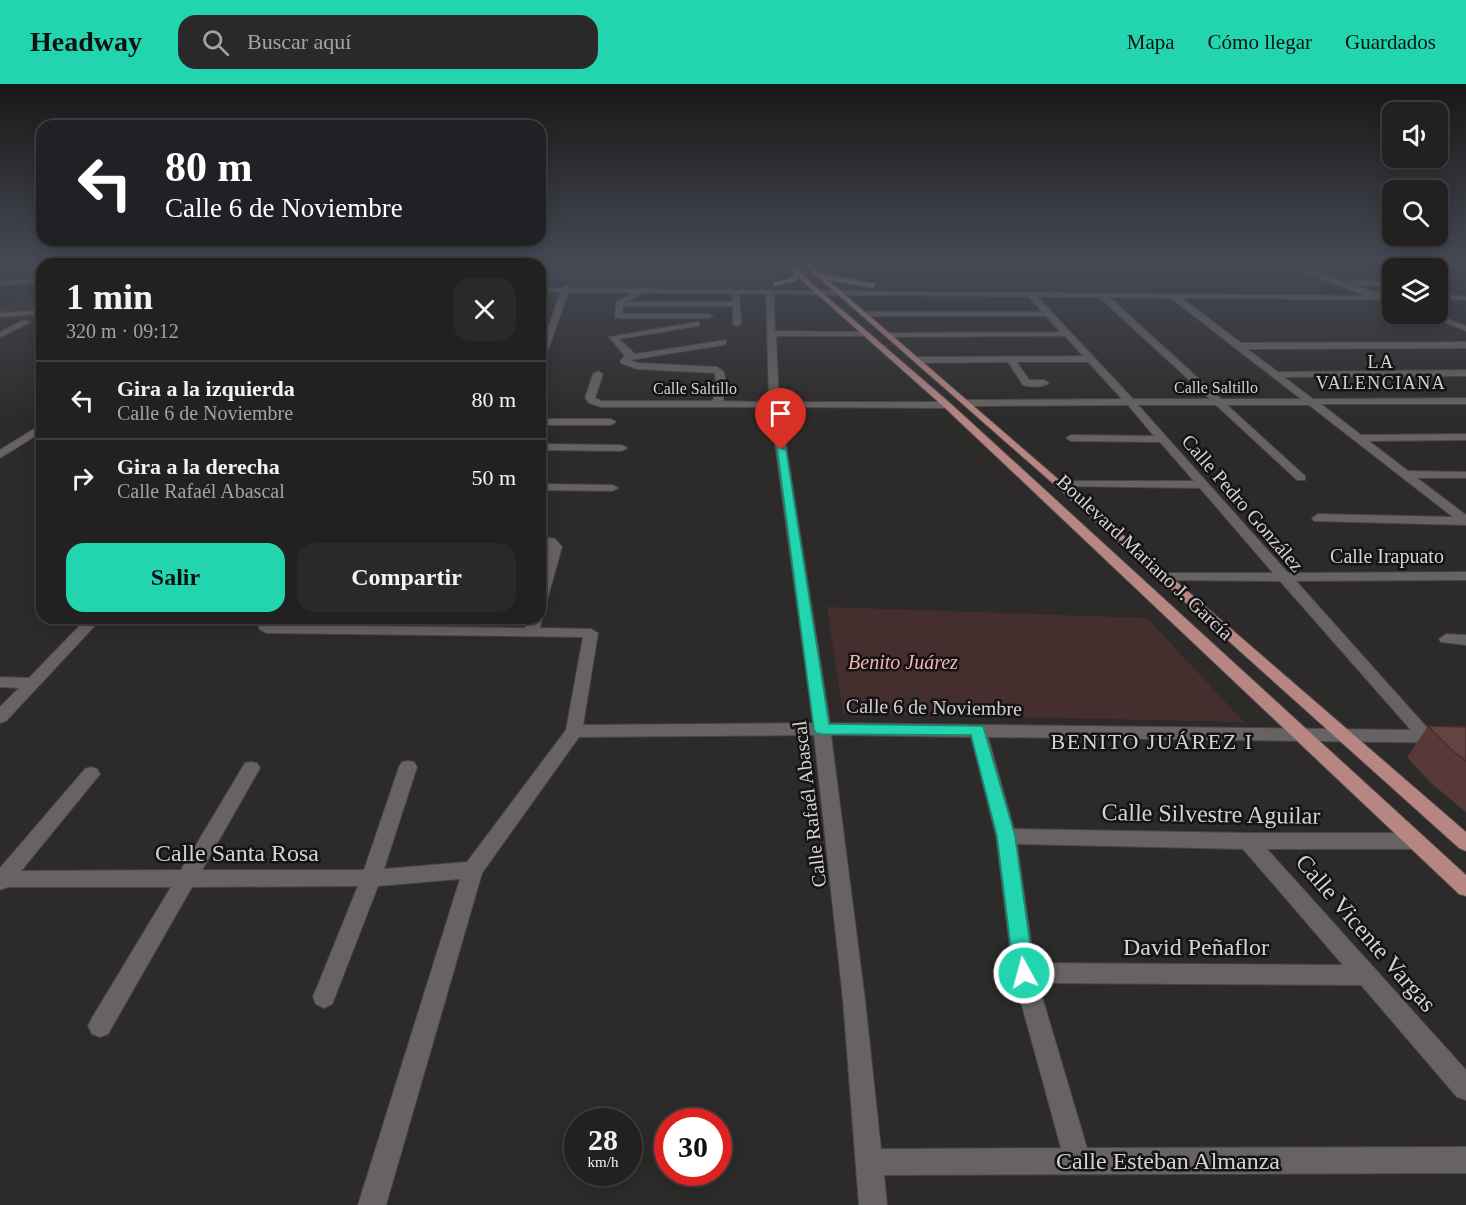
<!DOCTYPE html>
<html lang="es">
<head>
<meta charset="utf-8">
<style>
	:root { --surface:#222020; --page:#2a2829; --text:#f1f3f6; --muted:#a2a3a5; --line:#3f3e3e; --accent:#22d5af }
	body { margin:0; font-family:Georgia,serif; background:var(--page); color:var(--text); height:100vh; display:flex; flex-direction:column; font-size:22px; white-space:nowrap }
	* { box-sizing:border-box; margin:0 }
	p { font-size:20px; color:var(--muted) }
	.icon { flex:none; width:33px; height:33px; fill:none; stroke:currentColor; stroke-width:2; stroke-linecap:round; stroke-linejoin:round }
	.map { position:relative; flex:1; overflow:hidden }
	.panel { position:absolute; left:36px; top:174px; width:510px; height:366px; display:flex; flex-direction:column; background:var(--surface); border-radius:18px; box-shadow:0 3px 15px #0003,0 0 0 2px var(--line) }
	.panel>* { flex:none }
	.guide { position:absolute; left:36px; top:36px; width:510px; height:126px; border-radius:18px; box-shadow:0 3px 15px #0003,0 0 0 2px var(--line); background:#202124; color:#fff; overflow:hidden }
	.tools { position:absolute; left:1382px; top:18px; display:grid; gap:12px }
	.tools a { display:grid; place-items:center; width:66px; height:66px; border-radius:12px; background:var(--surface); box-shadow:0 3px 15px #0003,0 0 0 2px var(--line); font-size:30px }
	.speed { position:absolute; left:564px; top:1024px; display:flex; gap:12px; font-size:30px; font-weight:700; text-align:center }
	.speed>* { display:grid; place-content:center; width:78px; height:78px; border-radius:50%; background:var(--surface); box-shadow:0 3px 15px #0003,0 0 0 2px var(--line); line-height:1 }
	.speed small { font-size:15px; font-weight:400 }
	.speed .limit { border:9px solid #d22; background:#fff; color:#111 }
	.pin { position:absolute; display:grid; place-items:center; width:51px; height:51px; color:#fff; margin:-62px -26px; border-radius:50% 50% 50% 0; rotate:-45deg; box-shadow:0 0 6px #0007 }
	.pin .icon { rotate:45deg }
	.me { position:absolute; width:66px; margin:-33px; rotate:353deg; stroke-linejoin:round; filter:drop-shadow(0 0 4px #0008) }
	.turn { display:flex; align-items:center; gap:21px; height:126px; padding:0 30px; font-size:27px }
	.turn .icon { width:78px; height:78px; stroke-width:2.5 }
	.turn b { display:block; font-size:42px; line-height:51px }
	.round { display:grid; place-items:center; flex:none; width:63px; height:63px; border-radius:18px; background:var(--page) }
	.overview { display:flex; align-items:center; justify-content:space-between; height:102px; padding:0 30px }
	h1 { font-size:36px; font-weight:800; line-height:45px }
	.button { display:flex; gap:12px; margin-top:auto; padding:12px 30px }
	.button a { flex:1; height:69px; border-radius:18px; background:var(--accent); color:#111; font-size:24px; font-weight:800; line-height:69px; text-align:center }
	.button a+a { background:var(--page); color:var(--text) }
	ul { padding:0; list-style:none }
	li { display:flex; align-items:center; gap:18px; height:78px; padding:0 30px; border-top:2px solid var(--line) }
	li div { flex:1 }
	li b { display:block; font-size:22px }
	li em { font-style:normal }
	header { display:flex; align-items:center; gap:36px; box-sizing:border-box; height:84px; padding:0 30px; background:var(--accent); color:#111 }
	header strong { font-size:28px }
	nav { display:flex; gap:33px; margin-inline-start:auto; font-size:21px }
	.search { width:420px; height:54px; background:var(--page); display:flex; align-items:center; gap:15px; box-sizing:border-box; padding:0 21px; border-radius:18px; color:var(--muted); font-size:22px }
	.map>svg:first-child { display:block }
	.built { fill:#3d3332 }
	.green { fill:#442f2e }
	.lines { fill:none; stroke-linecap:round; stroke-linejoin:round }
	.minor-casing { stroke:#474545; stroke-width:2 }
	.tertiary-casing { stroke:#474545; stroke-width:2 }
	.primary-casing { stroke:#474545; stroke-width:2 }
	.minor { fill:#676362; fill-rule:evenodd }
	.tertiary { fill:#676362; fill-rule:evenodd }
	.primary { fill:#b78682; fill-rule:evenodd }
	.wall { fill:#573a38 }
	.building { fill:#654341; stroke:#472f2e; stroke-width:1.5 }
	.route { fill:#22d5af; stroke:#168a72; stroke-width:1.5 }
	.labels { text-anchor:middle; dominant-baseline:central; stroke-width:5; stroke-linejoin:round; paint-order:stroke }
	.far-street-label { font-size:16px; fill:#d4d2d2; stroke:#151313 }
	.far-quarter-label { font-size:18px; letter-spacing:1.5px; fill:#d4d2d2; stroke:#151313 }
	.street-label { font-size:20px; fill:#d4d2d2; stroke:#151313 }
	.park-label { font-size:20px; font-style:italic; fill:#f7b5b0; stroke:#151313 }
	.quarter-label { font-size:22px; letter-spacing:1.5px; fill:#d4d2d2; stroke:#151313 }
	.near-street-label { font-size:24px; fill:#d4d2d2; stroke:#151313 }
</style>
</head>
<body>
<header>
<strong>Headway</strong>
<div class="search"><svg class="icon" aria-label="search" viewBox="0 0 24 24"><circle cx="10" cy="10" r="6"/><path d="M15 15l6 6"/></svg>Buscar aquí</div>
<nav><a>Mapa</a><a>Cómo llegar</a><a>Guardados</a></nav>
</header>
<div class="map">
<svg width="1466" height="1121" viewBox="0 0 1466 1121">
	<rect width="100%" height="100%" fill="#2d2a2a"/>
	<!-- built -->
	<path class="built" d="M 769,179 L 784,194 L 540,198 L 540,180 L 449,180 Z"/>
	<!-- green -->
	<g class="green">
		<path d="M 42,211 L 42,234 L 0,237 L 0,224 Z"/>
		<path d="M 827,523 L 1147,534 L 1244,638 L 843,629 Z"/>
	</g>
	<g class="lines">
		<!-- minor casing -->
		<g class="minor-casing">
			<g id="minor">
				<path d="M 103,179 L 122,179 L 103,180 Z"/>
				<path d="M 140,179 L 148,179 L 140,180 Z"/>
				<rect x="204" y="179" width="6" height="1"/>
				<path d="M 281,179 L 288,179 L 281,180 Z"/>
				<rect x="433" y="179" width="6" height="1"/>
				<path d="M 42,181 L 42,185 L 0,187 L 0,183 Z"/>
				<path d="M 42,195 L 42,199 L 0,201 L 0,197 Z"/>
				<path d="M 1351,197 L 1392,198 L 1392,202 L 1354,201 Z"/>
				<path d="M 566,202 L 570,204 L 544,278 L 540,281 L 540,266 L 562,204 Z"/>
				<path d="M 644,203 L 648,205 L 627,218 L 732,218 L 733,211 L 739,211 L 741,240 L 737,242 L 733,240 L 733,222 L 623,222 L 622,230 L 709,230 L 713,232 L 709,234 L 615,234 L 616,218 Z"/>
				<path d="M 770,205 L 774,207 L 775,247 L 867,248 L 871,250 L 867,252 L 776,252 L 779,318 L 947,318 L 952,321 L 947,324 L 780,323 L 830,639 L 1411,646 L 1280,497 L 1160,496 L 1158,493 L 1165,489 L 1273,489 L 1200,404 L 1056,402 L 1054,400 L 1060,397 L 1194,397 L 1160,358 L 1071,357 L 1066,354 L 1071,351 L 1154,352 L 1128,321 L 967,322 L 962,319 L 967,316 L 1122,315 L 1088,278 L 1017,278 L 1029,296 L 1044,296 L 1049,299 C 1043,304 1030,303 1023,301 L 1008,278 L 917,279 L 913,276 L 917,273 L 1083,272 L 1065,252 L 888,253 L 884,251 L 888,249 L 1060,248 L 1046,232 L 861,232 L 861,228 L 1042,228 L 1027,211 L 1034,209 L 1133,315 L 1210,315 L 1100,214 L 1100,210 L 1106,210 L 1221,315 L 1301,315 L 1172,215 L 1172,211 L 1178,211 L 1241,259 L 1466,258 L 1466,264 L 1247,265 L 1278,288 L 1466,286 L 1466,292 L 1284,293 L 1313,315 L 1466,314 L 1466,320 L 1321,320 L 1361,351 L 1466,350 L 1466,356 L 1369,357 L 1408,387 L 1466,388 L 1466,394 L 1417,394 L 1466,431 L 1466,441 L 1314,437 L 1312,434 L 1318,430 L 1453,433 L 1309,321 L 1227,321 L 1305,392 L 1305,396 L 1297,396 L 1216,321 L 1138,321 L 1288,489 L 1466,488 L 1466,496 L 1296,497 L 1430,647 L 1466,647 L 1466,659 L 988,653 L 1014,745 L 1248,749 L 1416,749 L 1423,752 L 1426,757 L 1423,762 L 1416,765 L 1267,765 L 1466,986 L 1466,1016 L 1457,1013 L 1361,901 L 1038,899 L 1087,1064 L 1466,1063 L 1466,1089 L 884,1091 L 887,1121 L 859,1121 L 843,916 L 814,651 L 579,653 L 482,789 L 386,1121 L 358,1121 L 460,795 L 378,802 L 335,913 L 332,920 L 324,924 L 316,920 L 313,913 L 358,802 L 192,803 L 108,950 L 100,953 L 92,950 L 88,942 L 92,934 L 171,803 L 8,803 L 0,806 L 0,784 L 85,685 L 91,683 L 97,685 L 100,690 L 21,787 L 181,786 L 245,679 L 251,678 L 257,679 L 260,684 L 202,786 L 364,786 L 399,683 L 402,678 L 408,677 L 414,678 L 417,683 L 384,785 L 467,778 L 566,646 L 583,553 L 266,549 L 259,545 L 260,534 L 274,534 L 274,541 L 525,544 L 528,534 L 540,534 L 540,531 L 542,534 L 540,544 L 591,545 L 598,549 L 583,641 L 813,639 L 770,323 L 601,323 L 589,319 L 585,314 L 593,290 L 598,287 L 603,290 L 595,314 L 602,317 L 713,317 L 716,301 L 715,289 L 637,285 L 621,279 L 620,277 L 625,272 L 609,253 L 696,238 L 699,238 L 699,242 L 619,255 L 635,270 L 726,256 L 726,260 L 723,261 L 630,276 L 638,279 L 717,283 L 724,288 L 726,301 L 723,317 L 769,318 L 766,207 ZM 831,651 L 971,653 L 996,752 L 1013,889 L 1061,1064 L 881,1065 L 865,916 ZM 1017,760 L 1243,765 L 1343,881 L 1034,879 Z"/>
				<path d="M 1425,230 L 1435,230 L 1466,242 L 1466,247 Z"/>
				<path d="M 24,236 L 31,238 L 0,253 L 0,248 Z"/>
				<path d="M 540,335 L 611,335 L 616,338 L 611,341 L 540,341 Z"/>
				<path d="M 42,340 L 42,348 L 0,374 L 0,366 Z"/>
				<path d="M 540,360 L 622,361 L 627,364 L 622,367 L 540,366 Z"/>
				<path d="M 540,400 L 612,401 L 618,404 L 612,407 L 540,406 Z"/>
				<path d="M 540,452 L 555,455 L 562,463 L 547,516 L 540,520 L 540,494 L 549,464 L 540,460 Z"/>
				<path d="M 87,534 L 102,534 L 6,637 L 0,639 L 0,623 L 19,604 L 0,603 L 0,593 L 29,594 Z"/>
				<path d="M 1446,550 L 1466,551 L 1466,561 L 1441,558 L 1439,555 Z"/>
			</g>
		</g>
		<!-- tertiary casing -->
		<g class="tertiary-casing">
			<g id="tertiary">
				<path d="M 1280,179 L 1290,179 L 1372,207 L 1392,211 L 1392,216 L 540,208 L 540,204 L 1366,212 Z"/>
				<path d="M 1437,211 L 1466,212 L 1466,216 L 1437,215 Z"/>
				<path d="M 42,226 L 42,230 L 0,233 L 0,229 Z"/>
			</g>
		</g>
		<!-- primary casing -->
		<g class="primary-casing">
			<g id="primary">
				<path d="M 786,179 L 793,179 L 811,199 L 950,319 L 1466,791 L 1466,812 L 1459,810 L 944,323 L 799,194 L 793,198 L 774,202 L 774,198 L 789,195 L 795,190 Z"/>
				<path d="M 802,179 L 809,179 L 822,190 L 876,200 L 873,204 L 828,196 L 1466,748 L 1466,767 L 1459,764 L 1056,402 Z"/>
			</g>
		</g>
		<!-- minor -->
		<use href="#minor" class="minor"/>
		<!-- tertiary -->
		<use href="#tertiary" class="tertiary"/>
		<!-- primary -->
		<use href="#primary" class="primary"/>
	</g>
	<!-- wall -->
	<path class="wall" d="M 1428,642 L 1466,643 L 1466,728 L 1431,699 L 1407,673 Z"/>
	<!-- building -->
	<path class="building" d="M 1428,642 L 1466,643 L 1466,677 L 1454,668 Z"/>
	<!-- sky -->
	<linearGradient id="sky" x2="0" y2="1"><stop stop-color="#191717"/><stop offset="0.53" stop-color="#464a55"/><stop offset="1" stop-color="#464a55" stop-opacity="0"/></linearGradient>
	<rect width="1466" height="336" fill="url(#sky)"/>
	<!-- route -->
	<path class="route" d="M 777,363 L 786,366 L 829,640 L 983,642 L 1015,752 L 1034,889 L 1031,895 L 1024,898 L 1017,895 L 1014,889 L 997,752 L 971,651 L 822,650 L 816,649 L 814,645 Z"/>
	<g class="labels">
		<!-- far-street labels -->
		<g class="far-street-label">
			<text x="1216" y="303">Calle Saltillo</text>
			<text x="695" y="304">Calle Saltillo</text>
		</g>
		<!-- far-quarter labels -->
		<g class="far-quarter-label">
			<text x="1381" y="278">LA<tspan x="1381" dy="21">VALENCIANA</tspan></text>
		</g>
		<!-- street labels -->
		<g class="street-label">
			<text transform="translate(1243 419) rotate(49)">Calle Pedro González</text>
			<text x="1387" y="472">Calle Irapuato</text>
			<text transform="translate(1145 473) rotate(43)">Boulevard Mariano J. García</text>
			<text transform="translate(934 623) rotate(1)">Calle 6 de Noviembre</text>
			<text transform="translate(809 720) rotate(-97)">Calle Rafaél Abascal</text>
		</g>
		<!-- park labels -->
		<g class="park-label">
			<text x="903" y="578">Benito Juárez</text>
		</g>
		<!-- quarter labels -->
		<g class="quarter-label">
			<text x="1152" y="657">BENITO JUÁREZ I</text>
		</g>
		<!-- near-street labels -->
		<g class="near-street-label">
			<text transform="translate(1211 730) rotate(1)">Calle Silvestre Aguilar</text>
			<text x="237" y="769">Calle Santa Rosa</text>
			<text transform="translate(1366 849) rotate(49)">Calle Vicente Vargas</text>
			<text x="1196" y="863">David Peñaflor</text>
			<text x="1168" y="1077">Calle Esteban Almanza</text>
		</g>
	</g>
</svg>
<div class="tools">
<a><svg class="icon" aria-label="sound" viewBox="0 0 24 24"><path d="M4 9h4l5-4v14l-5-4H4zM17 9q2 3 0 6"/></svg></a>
<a><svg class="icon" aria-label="search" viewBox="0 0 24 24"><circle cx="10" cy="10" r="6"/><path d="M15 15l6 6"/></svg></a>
<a><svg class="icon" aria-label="layers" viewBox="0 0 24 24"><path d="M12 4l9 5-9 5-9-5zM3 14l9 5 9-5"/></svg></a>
</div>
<div class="speed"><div>28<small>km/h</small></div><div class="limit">30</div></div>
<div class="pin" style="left:781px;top:366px;background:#d93025"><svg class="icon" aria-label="arrive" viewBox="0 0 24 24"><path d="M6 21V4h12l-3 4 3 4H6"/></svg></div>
<svg class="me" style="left:1024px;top:889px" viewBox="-20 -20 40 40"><circle r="17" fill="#22d5af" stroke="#fff" stroke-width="3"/><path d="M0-11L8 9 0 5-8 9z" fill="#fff"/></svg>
<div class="guide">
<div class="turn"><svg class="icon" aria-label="left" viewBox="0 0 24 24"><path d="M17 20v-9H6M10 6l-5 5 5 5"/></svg><div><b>80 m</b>Calle 6 de Noviembre</div></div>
</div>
<section class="panel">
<div class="overview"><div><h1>1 min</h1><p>320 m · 09:12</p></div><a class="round"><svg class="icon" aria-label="close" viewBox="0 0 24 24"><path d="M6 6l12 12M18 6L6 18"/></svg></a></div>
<ul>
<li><svg class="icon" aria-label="left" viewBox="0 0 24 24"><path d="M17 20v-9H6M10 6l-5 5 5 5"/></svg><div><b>Gira a la izquierda</b><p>Calle 6 de Noviembre</p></div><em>80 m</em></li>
<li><svg class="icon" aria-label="right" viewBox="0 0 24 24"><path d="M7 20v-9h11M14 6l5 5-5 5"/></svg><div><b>Gira a la derecha</b><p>Calle Rafaél Abascal</p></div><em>50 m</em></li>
</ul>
<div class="button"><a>Salir</a><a>Compartir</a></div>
</section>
</div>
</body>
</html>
